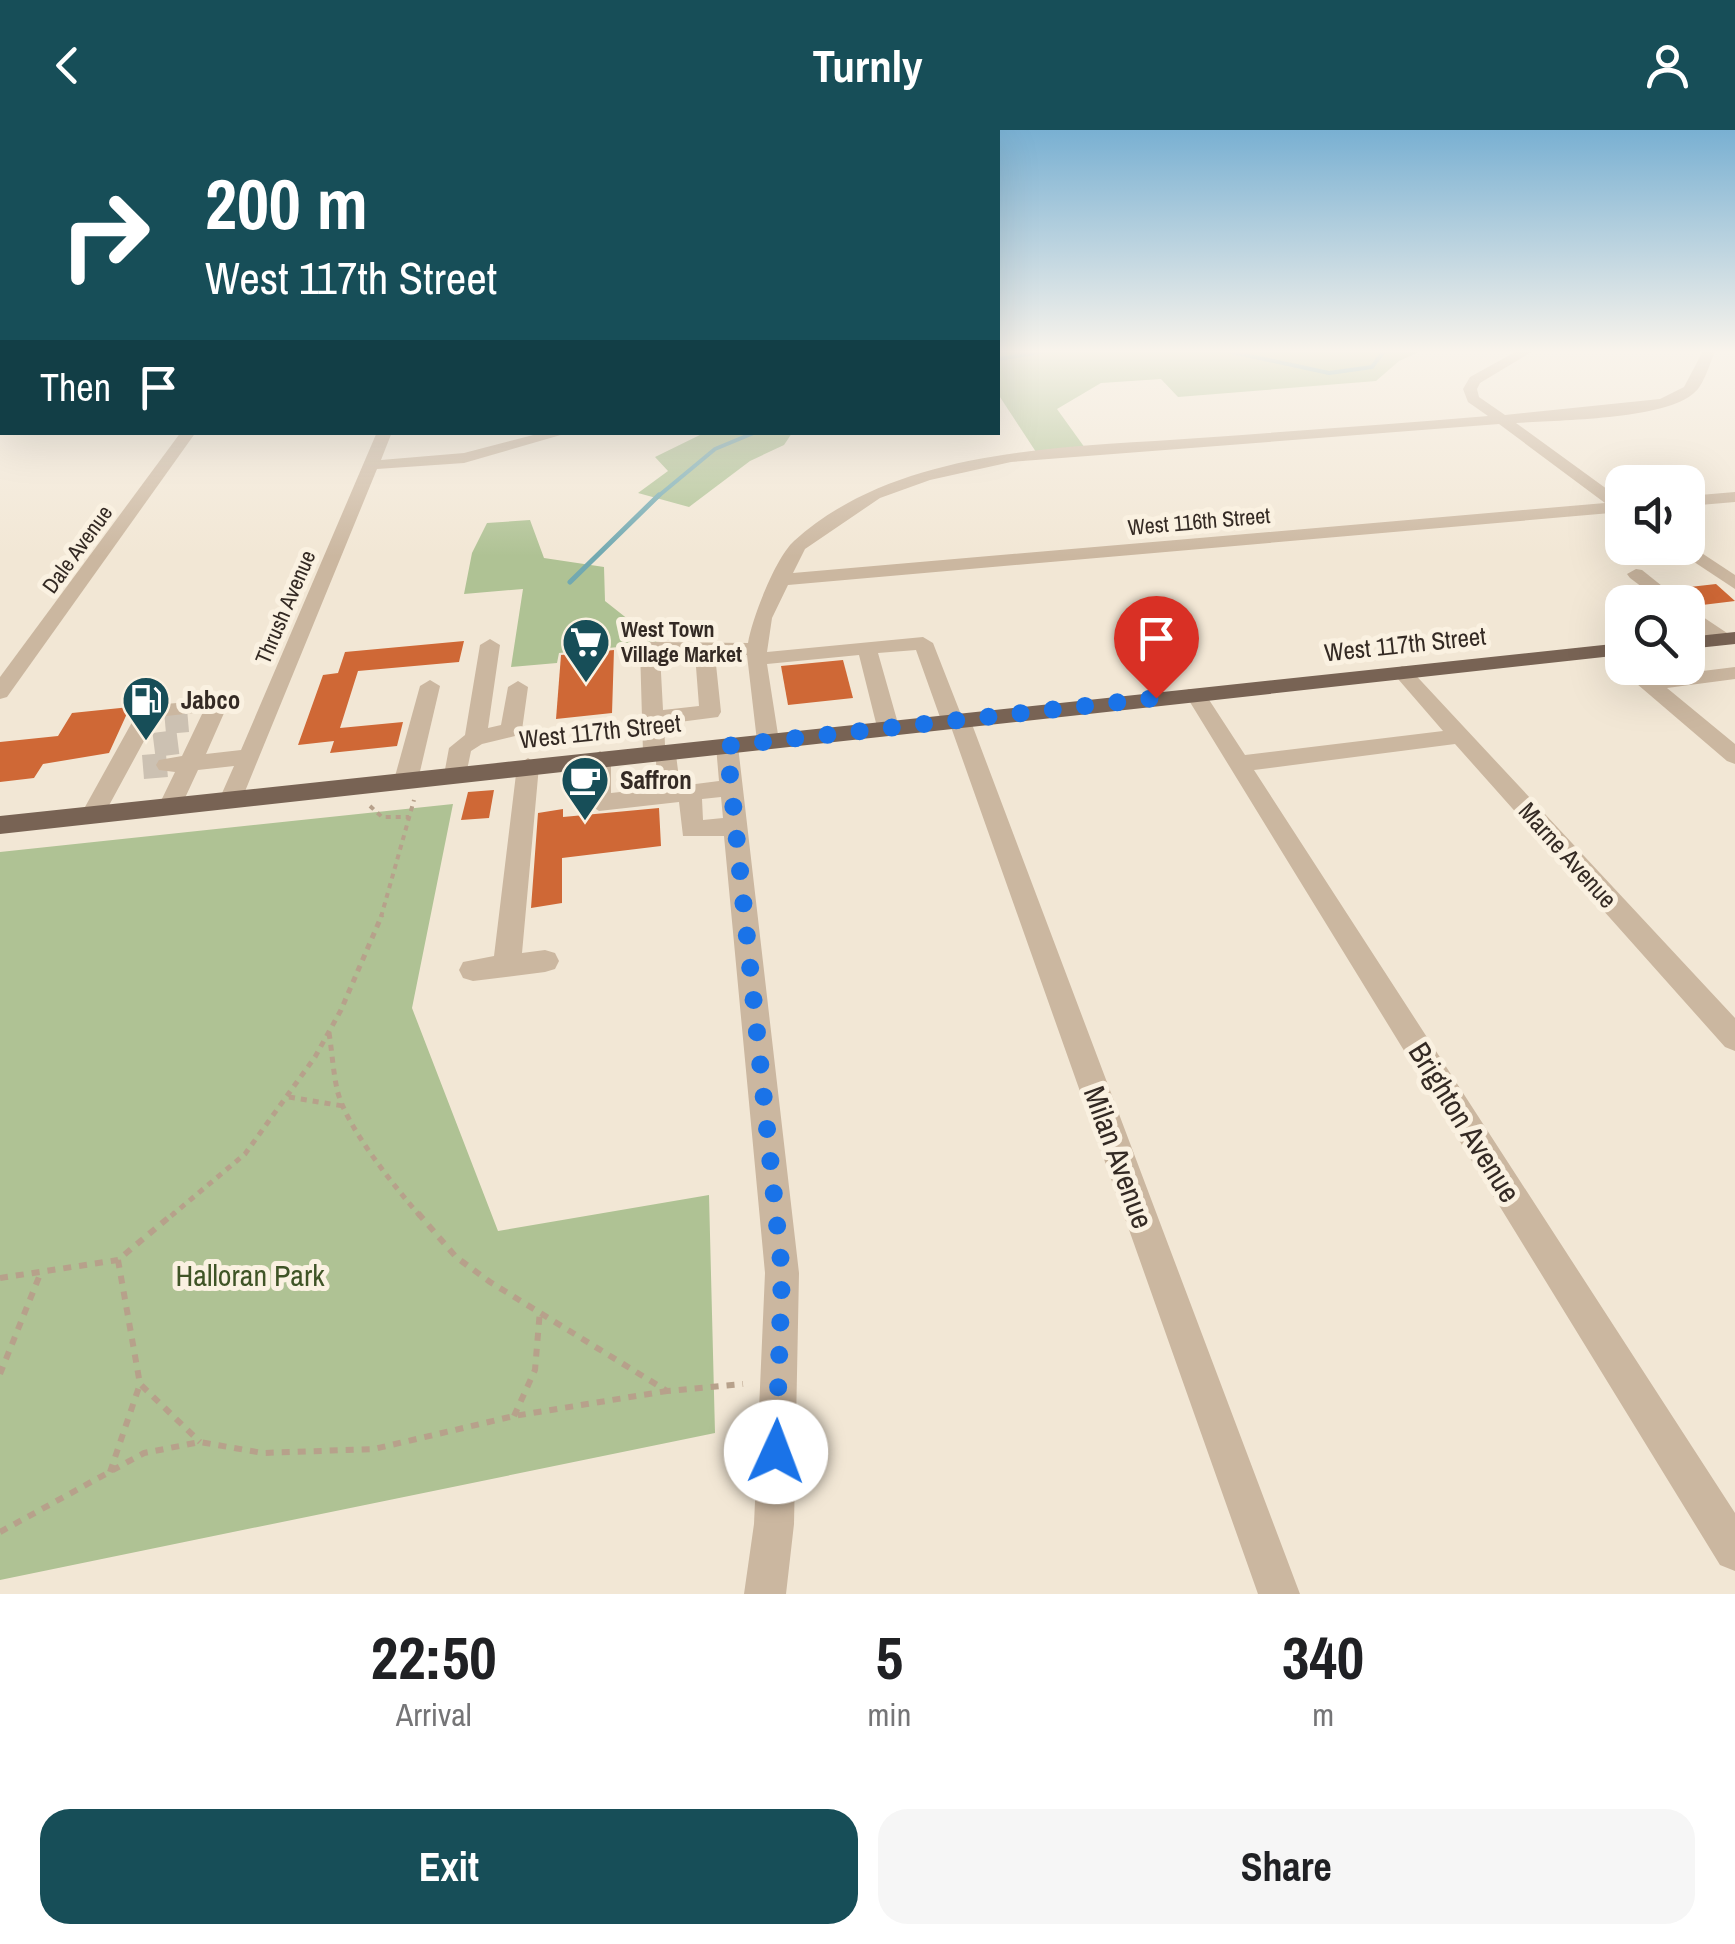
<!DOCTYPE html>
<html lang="en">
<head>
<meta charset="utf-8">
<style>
	:root { --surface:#fff; --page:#f6f6f6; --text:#202124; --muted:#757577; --accent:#174e58 }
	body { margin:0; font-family:"Archivo Narrow",sans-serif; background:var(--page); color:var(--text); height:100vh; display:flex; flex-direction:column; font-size:38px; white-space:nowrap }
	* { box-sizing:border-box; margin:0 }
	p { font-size:32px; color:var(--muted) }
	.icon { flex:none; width:55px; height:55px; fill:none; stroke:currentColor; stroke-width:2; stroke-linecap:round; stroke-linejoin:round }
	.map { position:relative; height:1464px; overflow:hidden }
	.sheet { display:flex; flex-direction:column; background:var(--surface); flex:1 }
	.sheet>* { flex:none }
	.hud { position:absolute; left:0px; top:0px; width:1000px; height:305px; box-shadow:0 10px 40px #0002; background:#174e58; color:#fff; overflow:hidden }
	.buttons { position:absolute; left:1605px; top:335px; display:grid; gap:20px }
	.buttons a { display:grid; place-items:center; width:100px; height:100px; border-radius:20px; background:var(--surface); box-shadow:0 10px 40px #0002; font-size:50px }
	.pin { position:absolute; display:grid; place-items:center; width:85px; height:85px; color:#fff; margin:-102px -42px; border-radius:50% 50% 50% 0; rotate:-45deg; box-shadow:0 0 10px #0007 }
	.pin .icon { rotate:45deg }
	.me { position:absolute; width:110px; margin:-55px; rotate:2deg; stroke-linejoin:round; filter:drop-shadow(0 0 8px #0008) }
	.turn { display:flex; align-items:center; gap:35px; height:210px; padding:0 40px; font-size:45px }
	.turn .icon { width:130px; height:130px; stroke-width:2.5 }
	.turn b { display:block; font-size:70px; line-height:85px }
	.then { display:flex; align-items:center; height:95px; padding:0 40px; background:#0003; gap:20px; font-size:38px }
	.eta { display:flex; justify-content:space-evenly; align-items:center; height:170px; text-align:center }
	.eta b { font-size:60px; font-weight:700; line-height:70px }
	.button { display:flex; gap:20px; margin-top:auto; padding:20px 40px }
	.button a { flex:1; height:115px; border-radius:30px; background:var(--accent); color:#fff; font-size:40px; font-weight:700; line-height:115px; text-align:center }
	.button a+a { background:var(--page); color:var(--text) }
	header { display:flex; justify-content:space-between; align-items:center; height:130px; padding:0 40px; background:var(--accent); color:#fff; font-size:45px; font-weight:700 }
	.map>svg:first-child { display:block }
	.green { fill:#afc294 }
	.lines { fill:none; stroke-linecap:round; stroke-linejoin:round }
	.stream-far1 { stroke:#72a9b1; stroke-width:4 }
	.stream { stroke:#72a9b1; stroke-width:5 }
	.building { fill:#cf6836 }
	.minor-tunnel { stroke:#ccc1b2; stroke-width:24; stroke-dasharray:24 11; stroke-linecap:butt }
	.path-far2 { stroke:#b7a18b; stroke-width:4; stroke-dasharray:5 5; stroke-linecap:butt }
	.path-far1 { stroke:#b7a18b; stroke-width:5; stroke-dasharray:6 6; stroke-linecap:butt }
	.path { stroke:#b7a18b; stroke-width:6; stroke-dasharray:8 8; stroke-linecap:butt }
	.minor { fill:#cbb7a0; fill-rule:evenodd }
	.major { fill:#786354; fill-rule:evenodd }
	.route { stroke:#1a73e8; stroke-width:18; stroke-dasharray:0 32.4 }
	.labels { text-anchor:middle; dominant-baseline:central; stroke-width:10; stroke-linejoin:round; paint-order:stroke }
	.far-street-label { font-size:22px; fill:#342a24; stroke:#faf1e1 }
	.far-poi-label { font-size:22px; font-weight:bold; fill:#342a24; stroke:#faf1e1; text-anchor:start }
	.street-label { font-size:25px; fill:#342a24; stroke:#faf1e1 }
	.poi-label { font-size:25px; font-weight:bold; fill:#342a24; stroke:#faf1e1; text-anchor:start }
	.near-street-label { font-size:30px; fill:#342a24; stroke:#faf1e1 }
	.near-park-label { font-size:30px; fill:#3f5426; stroke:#faf1e1 }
</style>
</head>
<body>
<header><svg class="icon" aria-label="back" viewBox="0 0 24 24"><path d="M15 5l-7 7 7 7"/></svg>Turnly<svg class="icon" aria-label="person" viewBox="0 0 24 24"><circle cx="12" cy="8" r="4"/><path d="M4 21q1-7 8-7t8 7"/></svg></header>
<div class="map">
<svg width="1735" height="1464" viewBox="0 0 1735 1464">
	<rect width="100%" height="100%" fill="#f2e7d5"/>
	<!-- green -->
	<g class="green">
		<path d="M 998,221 L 1421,221 L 1399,231 L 1376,251 L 1178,267 L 1161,249 L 1101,253 L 1057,279 L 1085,318 L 1036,322 L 998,264 Z"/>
		<path d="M 704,303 L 792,303 L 784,315 L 750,331 L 689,377 L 638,363 L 668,341 L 655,327 Z"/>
		<path d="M 530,390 L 544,428 L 604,437 L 605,471 L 658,513 L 559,523 L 557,533 L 511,537 L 523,459 L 464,464 L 472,423 L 487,393 Z"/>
		<path d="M 453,674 L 412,878 L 498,1101 L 709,1065 L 715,1303 L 0,1450 L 0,722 Z"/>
	</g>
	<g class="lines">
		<!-- stream-far1 -->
		<g class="stream-far1">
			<path d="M 1227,221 L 1329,243 L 1372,237 L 1384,221"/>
			<path d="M 998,229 L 1047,221"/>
			<path d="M 656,368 L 715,319 L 756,302"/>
		</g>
		<!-- stream -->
		<path class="stream" d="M 570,452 L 659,365"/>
	</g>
	<!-- building -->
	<g class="building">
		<path d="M 1716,454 L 1735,471 L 1694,476 L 1672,459 Z"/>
		<path d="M 464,511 L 459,532 L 358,541 L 340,598 L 403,592 L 397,616 L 330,623 L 334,611 L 298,615 L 323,545 L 338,543 L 345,522 Z"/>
		<path d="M 614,520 L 612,583 L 556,589 L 561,525 Z"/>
		<path d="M 843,530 L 853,568 L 788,575 L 781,536 Z"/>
		<path d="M 130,577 L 109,623 L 43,634 L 34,648 L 0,652 L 0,612 L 58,606 L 72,583 Z"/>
		<path d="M 494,660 L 489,688 L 461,690 L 468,662 Z"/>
		<path d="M 659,678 L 661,716 L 562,728 L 562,773 L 531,778 L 538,683 L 563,679 L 563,687 Z"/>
	</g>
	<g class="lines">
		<!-- minor-tunnel -->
		<g class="minor-tunnel">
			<path d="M 165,592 L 188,590"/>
			<path d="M 154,615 L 178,612"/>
			<path d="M 143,637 L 167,635"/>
		</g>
		<!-- path-far2 -->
		<g class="path-far2">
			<path d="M 370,676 L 382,687 L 409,687"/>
			<path d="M 381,787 L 414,670"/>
		</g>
		<!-- path-far1 -->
		<g class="path-far1">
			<path d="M 329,903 C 332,921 333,941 337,959 C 345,996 395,1057 420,1086"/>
			<path d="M 289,967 L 343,976"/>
			<path d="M 171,1086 L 245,1024 L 315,927 L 341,880 L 382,785"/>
		</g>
		<!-- path -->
		<g class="path">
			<path d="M 418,1083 L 456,1127 L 490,1152 L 667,1261 L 743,1254"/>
			<path d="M 118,1130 L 140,1254 L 200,1312"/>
			<path d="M 0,1148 L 118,1130 L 174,1083"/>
			<path d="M 0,1244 L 41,1142"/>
			<path d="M 514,1286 L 535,1240 L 540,1180"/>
			<path d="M 110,1342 L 140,1254"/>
			<path d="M 0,1402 L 144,1323 L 200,1312 L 263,1323 L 374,1319 L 514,1286 L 667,1261"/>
		</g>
		<!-- minor -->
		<g class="minor">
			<path d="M 1517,221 L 1533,221 L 1480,253 L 1477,259 L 1479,267 L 1505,285 L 1660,269 L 1684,257 L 1703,221 L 1715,221 C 1710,233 1704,255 1694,263 C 1664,290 1557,290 1516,293 L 1622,370 L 1622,382 L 788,455 L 772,488 L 767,522 L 923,507 L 933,513 L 960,582 L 970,589 L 1300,1464 L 1258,1464 L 951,597 L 941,590 L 916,520 L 878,523 L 899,597 L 896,602 L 888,604 L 877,597 L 859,525 L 767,534 L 779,611 L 776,616 L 768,618 L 757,611 L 747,525 L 715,525 L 721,582 L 718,587 L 664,594 L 665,615 L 675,617 L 680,656 L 719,651 L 716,616 L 727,609 L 738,616 L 799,1143 L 794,1394 L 786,1464 L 744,1464 L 754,1394 L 765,1143 L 724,706 L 683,706 L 679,672 L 599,681 L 587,673 L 589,629 L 600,621 L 611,629 L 611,663 L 657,658 L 656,630 L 646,628 L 643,623 L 640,518 L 650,512 L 748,513 C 752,488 776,427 794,411 C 899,316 1066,318 1199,308 C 1295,301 1392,294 1488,286 L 1468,272 L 1463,259 L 1470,247 ZM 1499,294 L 1605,373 L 793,443 L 805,419 L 880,368 L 930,350 L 1011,332 ZM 660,524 L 695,524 L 699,576 L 663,580 ZM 721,667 L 723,688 L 703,690 L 702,669 Z"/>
			<rect x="0" y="237" width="2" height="8"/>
			<path d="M 0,294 L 2,294 L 5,303 L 0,304 Z"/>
			<path d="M 181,302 L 196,302 L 7,567 L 0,569 L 0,547 Z"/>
			<path d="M 377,302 L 392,302 L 381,330 L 464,323 L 545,302 L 571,302 L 464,333 L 377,339 L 239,676 L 223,676 L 219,670 L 234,636 L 198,640 L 178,683 L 170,685 L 158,677 L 175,642 L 159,640 L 156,635 L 159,630 L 182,626 L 203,582 L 157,587 L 100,692 L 84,692 L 80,686 L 141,576 L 225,569 L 228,574 L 206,624 L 241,620 Z"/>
			<path d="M 1735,362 L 1735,372 L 1688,376 L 1688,366 Z"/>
			<path d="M 1688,414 L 1735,445 L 1735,459 L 1673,418 Z"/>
			<path d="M 1636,439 L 1642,440 L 1682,472 L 1662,472 L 1630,448 L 1627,444 Z"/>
			<path d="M 1688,477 L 1730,505 L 1730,513 L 1716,513 L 1688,492 Z"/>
			<path d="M 490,509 L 500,515 L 488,598 L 501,595 L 508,557 L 518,551 L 528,557 L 522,600 L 519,605 L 482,614 L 471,621 L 466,645 L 455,653 L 444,645 L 449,618 L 465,605 L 480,515 Z"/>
			<path d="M 1622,534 L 1622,538 L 1642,538 L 1654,547 L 1735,537 L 1735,549 L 1667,558 L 1735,614 L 1735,634 L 1727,631 L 1623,542 L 1620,538 Z"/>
			<path d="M 1402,536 L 1409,538 L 1735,888 L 1735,921 L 1725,917 L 1455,614 L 1254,640 L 1735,1383 L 1735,1441 L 1720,1435 L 1185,564 L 1188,559 L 1202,559 L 1245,625 L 1443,601 L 1392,542 Z"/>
			<path d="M 430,550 L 440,556 L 418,650 L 406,658 L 394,650 L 420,556 Z"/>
			<path d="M 528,628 L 539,636 L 522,823 L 545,820 L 555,823 L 559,831 L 555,839 L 545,842 L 473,851 L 463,848 L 459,840 L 463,832 L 494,826 L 517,636 Z"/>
		</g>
		<!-- major -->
		<g class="major">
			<path d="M 1735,502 L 1735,514 L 1688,519 L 1688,507 Z"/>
			<path d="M 1622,513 L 1622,525 L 0,704 L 0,686 Z"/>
		</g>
	</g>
	<!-- sky -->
	<linearGradient id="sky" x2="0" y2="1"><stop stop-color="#79b0d2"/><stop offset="0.52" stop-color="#f9f4ec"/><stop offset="1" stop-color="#f9f4ec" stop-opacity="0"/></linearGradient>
	<rect width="1735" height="426" fill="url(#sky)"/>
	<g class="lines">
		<!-- route -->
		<path class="route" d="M 776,1322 L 782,1142 L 727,616 L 1156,568"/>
	</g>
	<!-- icons -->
	<defs>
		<g id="supermarket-pin" transform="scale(2.5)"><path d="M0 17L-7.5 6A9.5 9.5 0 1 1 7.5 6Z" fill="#174e58" stroke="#faf1e1"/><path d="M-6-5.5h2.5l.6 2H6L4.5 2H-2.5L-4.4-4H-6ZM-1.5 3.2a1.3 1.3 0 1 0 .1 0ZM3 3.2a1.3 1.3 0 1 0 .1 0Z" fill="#fff"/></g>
		<g id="fuel-pin" transform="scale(2.5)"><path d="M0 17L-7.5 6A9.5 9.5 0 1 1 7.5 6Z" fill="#174e58" stroke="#faf1e1"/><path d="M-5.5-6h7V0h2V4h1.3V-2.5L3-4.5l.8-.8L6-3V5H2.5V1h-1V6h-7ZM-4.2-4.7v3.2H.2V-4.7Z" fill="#fff"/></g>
		<g id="cafe-pin" transform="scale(2.5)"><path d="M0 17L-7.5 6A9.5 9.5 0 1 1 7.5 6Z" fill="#174e58" stroke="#faf1e1"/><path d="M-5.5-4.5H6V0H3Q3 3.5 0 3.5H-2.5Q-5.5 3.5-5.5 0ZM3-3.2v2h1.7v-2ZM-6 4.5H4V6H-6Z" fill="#fff"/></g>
	</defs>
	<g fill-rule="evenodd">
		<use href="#supermarket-pin" x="586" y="512"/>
		<use href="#fuel-pin" x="146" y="570"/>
		<use href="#cafe-pin" x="585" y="650"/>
	</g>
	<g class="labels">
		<!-- far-street labels -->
		<g class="far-street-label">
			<text transform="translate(1199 391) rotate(-5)">West 116th Street</text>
			<text transform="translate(77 419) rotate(-54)">Dale Avenue</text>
			<text transform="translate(285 477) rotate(-67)">Thrush Avenue</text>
		</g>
		<!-- far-poi labels -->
		<g class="far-poi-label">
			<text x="621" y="499">West Town<tspan x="621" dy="25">Village Market</tspan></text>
		</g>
		<!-- street labels -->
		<g class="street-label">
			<text transform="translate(1405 514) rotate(-6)">West 117th Street</text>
			<text transform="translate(600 601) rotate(-6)">West 117th Street</text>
			<text transform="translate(1568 725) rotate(48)">Marne Avenue</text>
		</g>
		<!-- poi labels -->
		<g class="poi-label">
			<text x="181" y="570">Jabco</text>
			<text x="620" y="650">Saffron</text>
		</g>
		<!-- near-street labels -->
		<g class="near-street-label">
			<text transform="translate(1465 992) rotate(58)">Brighton Avenue</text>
			<text transform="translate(1119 1027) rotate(70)">Milan Avenue</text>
		</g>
		<!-- near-park labels -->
		<g class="near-park-label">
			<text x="250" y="1145">Halloran Park</text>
		</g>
	</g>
</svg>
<div class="buttons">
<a><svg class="icon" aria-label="sound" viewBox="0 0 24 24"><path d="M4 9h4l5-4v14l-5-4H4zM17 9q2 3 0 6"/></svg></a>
<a><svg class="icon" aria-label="search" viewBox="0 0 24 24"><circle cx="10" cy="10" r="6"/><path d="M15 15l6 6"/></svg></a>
</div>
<div class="pin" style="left:1156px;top:568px;background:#d93025"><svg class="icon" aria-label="arrive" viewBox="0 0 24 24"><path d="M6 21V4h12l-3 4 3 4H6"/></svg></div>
<svg class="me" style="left:776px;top:1322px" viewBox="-20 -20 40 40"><circle r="19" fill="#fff"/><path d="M0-13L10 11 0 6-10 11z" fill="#1a73e8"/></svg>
<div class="hud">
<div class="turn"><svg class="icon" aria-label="right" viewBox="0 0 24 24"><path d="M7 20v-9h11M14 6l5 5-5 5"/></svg><div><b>200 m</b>West 117th Street</div></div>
<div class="then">Then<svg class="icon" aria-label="arrive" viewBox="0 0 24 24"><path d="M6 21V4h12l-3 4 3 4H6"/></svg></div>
</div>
</div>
<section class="sheet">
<div class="eta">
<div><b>22:50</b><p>Arrival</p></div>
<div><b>5</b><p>min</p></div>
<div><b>340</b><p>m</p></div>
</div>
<div class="button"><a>Exit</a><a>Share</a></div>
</section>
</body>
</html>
